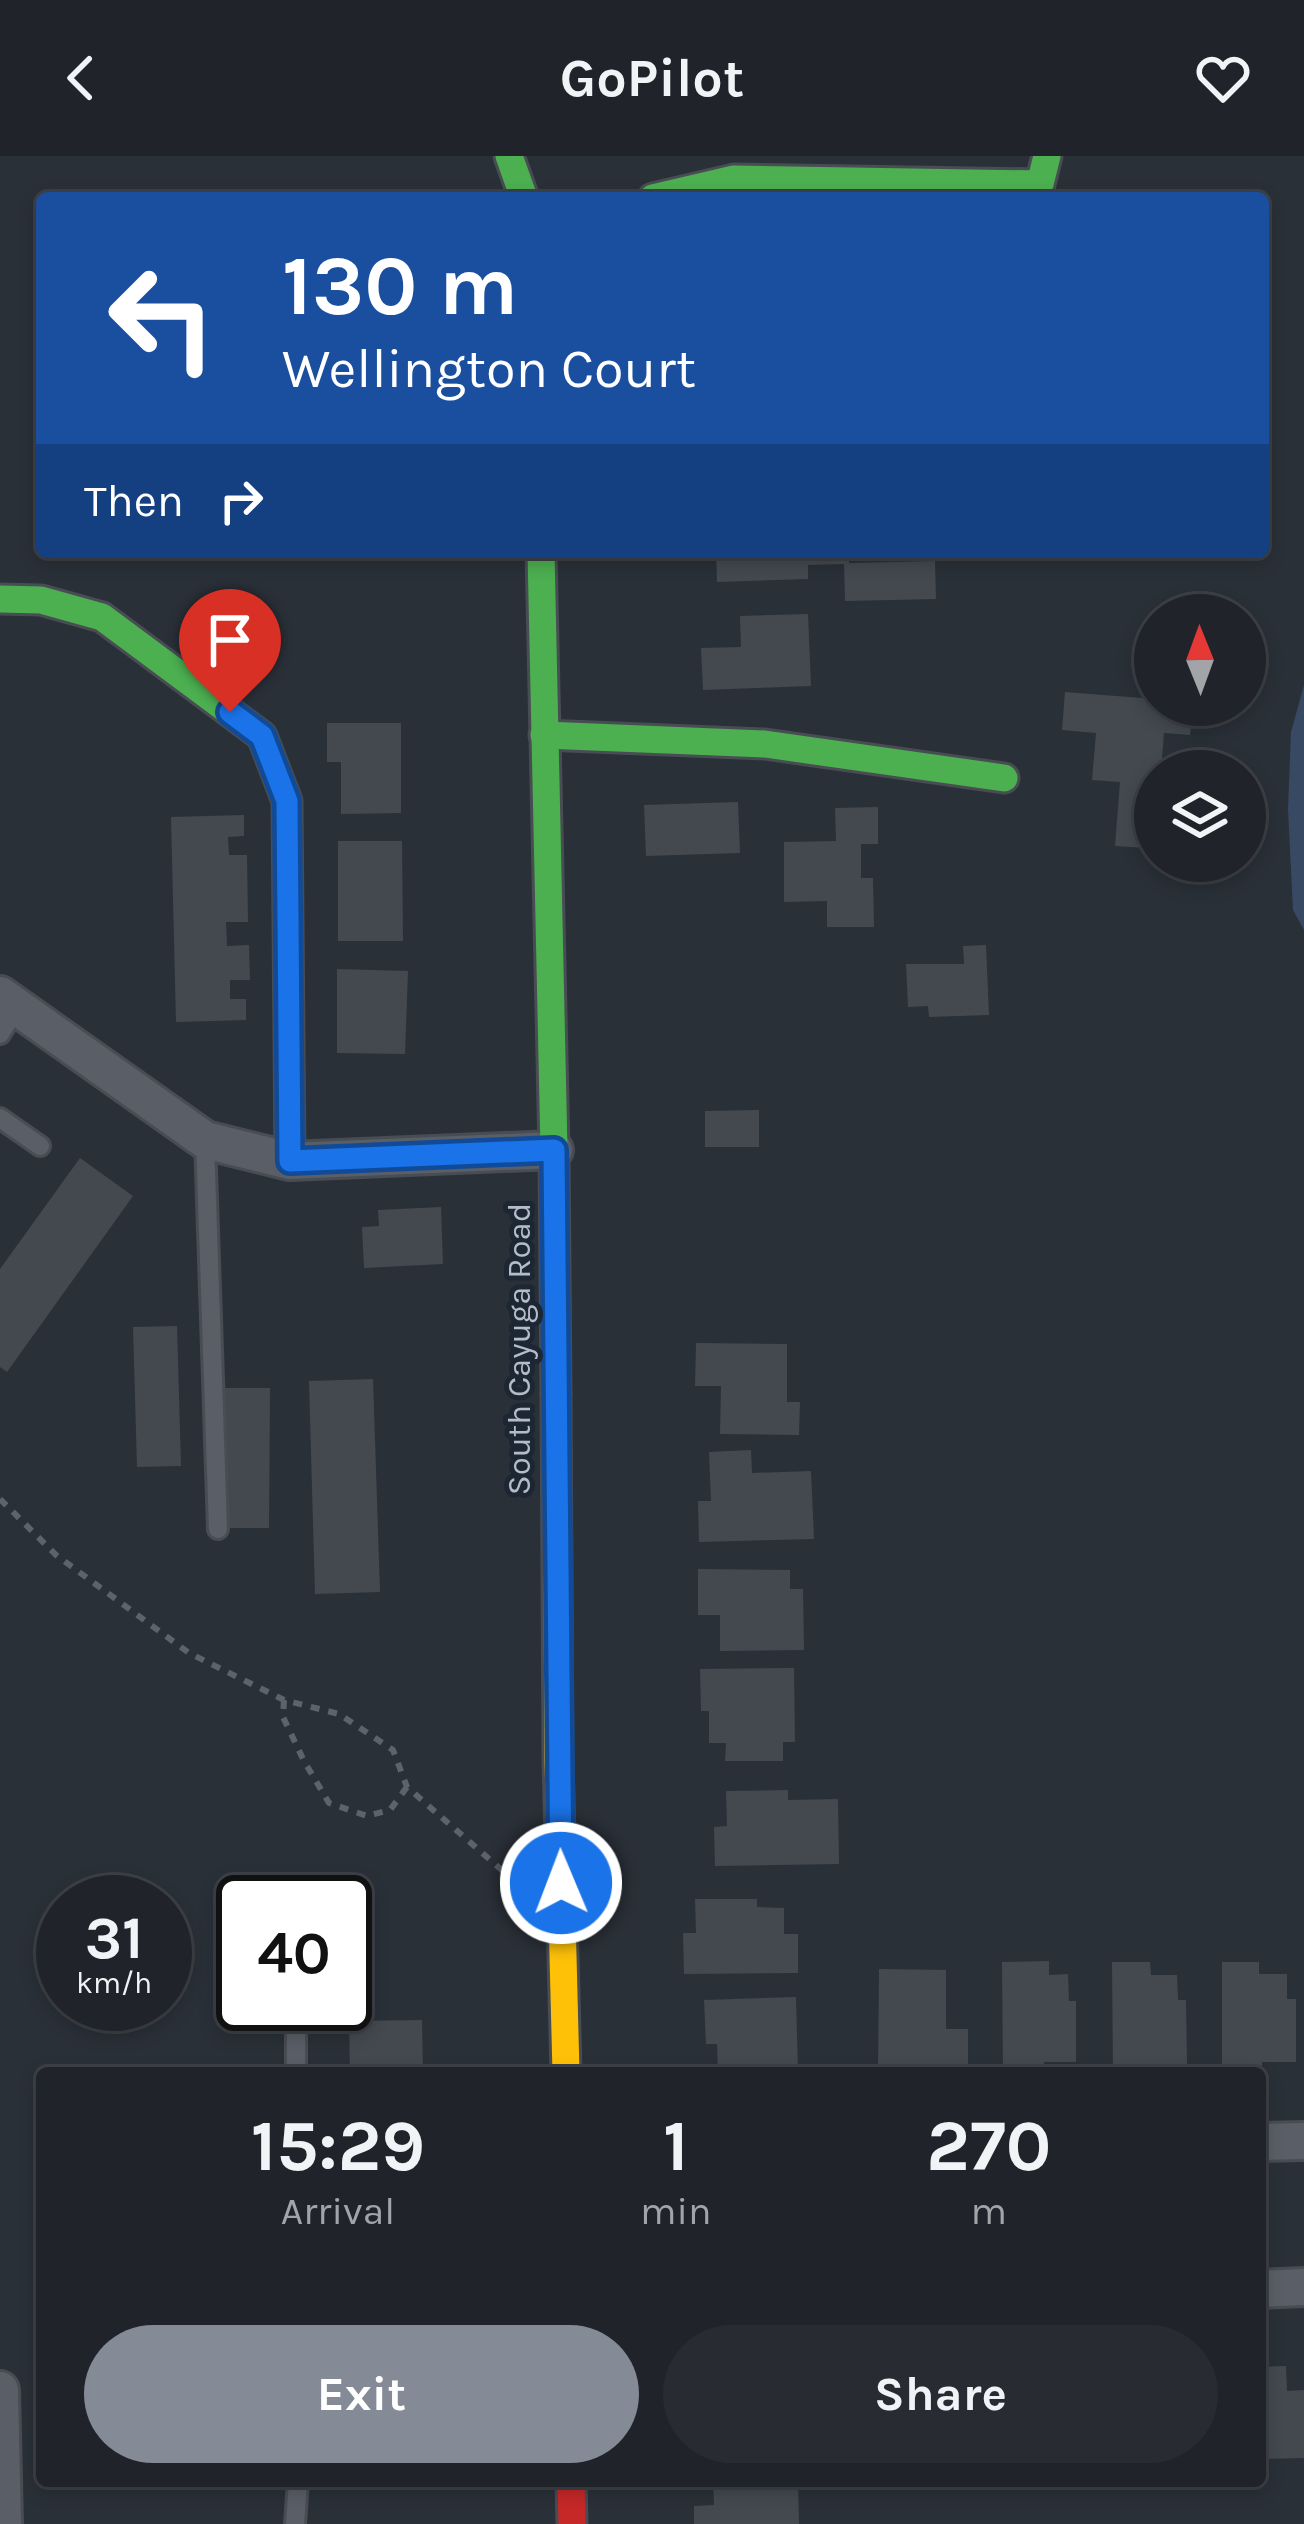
<!DOCTYPE html>
<html lang="en">
<head>
<meta charset="utf-8">
<style>
	:root { --surface:#20242a; --page:#282c32; --text:#f1f3f6; --muted:#a2a4a8; --line:#3d4147; --accent:#848b96 }
	body { margin:0; font-family:Karla,sans-serif; background:var(--page); color:var(--text); height:100vh; display:flex; flex-direction:column; font-size:45px; white-space:nowrap }
	* { box-sizing:border-box; margin:0 }
	p { font-size:39px; color:var(--muted) }
	.icon { flex:none; width:66px; height:66px; fill:none; stroke:currentColor; stroke-width:2; stroke-linecap:round; stroke-linejoin:round }
	.map { position:relative; flex:1; overflow:hidden }
	.side { position:absolute; left:36px; top:1911px; width:1230px; height:420px; display:flex; flex-direction:column; background:var(--surface); border-radius:12px; box-shadow:0 6px 18px #0003,0 0 0 3px var(--line) }
	.side>* { flex:none }
	.top-card { position:absolute; left:36px; top:36px; width:1233px; height:366px; border-radius:12px; box-shadow:0 6px 18px #0003,0 0 0 3px var(--line); background:#1a4fa0; color:#fff; overflow:hidden }
	.needle { width:78px; rotate:359deg }
	.fabs { position:absolute; left:1134px; top:438px; display:grid; gap:24px }
	.fabs a { display:grid; place-items:center; width:132px; height:132px; border-radius:50%; background:var(--surface); box-shadow:0 6px 18px #0003,0 0 0 3px var(--line); font-size:60px }
	.speed { position:absolute; left:36px; top:1719px; display:flex; gap:24px; font-size:60px; font-weight:700; text-align:center }
	.speed>* { display:grid; place-content:center; width:156px; height:156px; border-radius:50%; background:var(--surface); box-shadow:0 6px 18px #0003,0 0 0 3px var(--line); line-height:1 }
	.speed small { font-size:30px; font-weight:400 }
	.speed .limit { border:6px solid #111; border-radius:18px; background:#fff; color:#111 }
	.pin { position:absolute; display:grid; place-items:center; width:102px; height:102px; color:#fff; margin:-123px -51px; border-radius:50% 50% 50% 0; rotate:-45deg; box-shadow:0 0 12px #0007 }
	.pin .icon { rotate:45deg }
	.me { position:absolute; width:132px; margin:-66px; rotate:359deg; stroke-linejoin:round; filter:drop-shadow(0 0 9px #0008) }
	.turn { display:flex; align-items:center; gap:42px; height:252px; padding:0 48px; font-size:54px }
	.turn .icon { width:156px; height:156px; stroke-width:2.5 }
	.turn b { display:block; font-size:84px; line-height:102px }
	.then { display:flex; align-items:center; height:114px; padding:0 48px; background:#0003; gap:24px; font-size:45px }
	.eta { display:flex; justify-content:space-evenly; align-items:center; height:204px; text-align:center }
	.eta b { font-size:72px; font-weight:700; line-height:84px }
	.primary-button { display:flex; gap:24px; margin-top:auto; padding:24px 48px }
	.primary-button a { flex:1; height:138px; border-radius:72px; background:var(--accent); color:#fff; font-size:48px; font-weight:700; line-height:138px; text-align:center }
	.primary-button a+a { background:var(--page); color:var(--text) }
	header { display:flex; justify-content:space-between; align-items:center; height:156px; padding:0 48px; background:var(--surface); font-size:54px; font-weight:700 }
	.map>svg:first-child { display:block }
	.water { fill:#384963 }
	.building { fill:#444950 }
	.lines { fill:none; stroke-linecap:round; stroke-linejoin:round }
	.lane-casing { stroke:#484c53; stroke-width:24 }
	.street-casing { stroke:#484c53; stroke-width:42 }
	.fast-casing { stroke:#484c53; stroke-width:33 }
	.slow-casing { stroke:#484c53; stroke-width:33 }
	.jam-casing { stroke:#484c53; stroke-width:33 }
	.path { stroke:#5d636a; stroke-width:6; stroke-dasharray:9 9; stroke-linecap:butt }
	.lane { stroke:#5a5e66; stroke-width:18 }
	.street { stroke:#5a5e66; stroke-width:36 }
	.fast { stroke:#4caf50; stroke-width:27 }
	.slow { stroke:#ffc107; stroke-width:27 }
	.jam { stroke:#c62828; stroke-width:27 }
	.route-casing { stroke:#114b97; stroke-width:30 }
	.route { stroke:#1a73e8; stroke-width:21 }
	.labels { text-anchor:middle; dominant-baseline:central; stroke-width:10; stroke-linejoin:round; paint-order:stroke }
	.street-label { font-size:33px; fill:#b4bcc9; stroke:#1d2633 }
</style>
</head>
<body>
<header><svg class="icon" aria-label="back" viewBox="0 0 24 24"><path d="M15 5l-7 7 7 7"/></svg>GoPilot<svg class="icon" aria-label="heart" viewBox="0 0 24 24"><path d="M12 20l-8-8c-3-5 5-10 8-4 3-6 11-1 8 4z"/></svg></header>
<div class="map">
<svg width="1304" height="2368" viewBox="0 0 1304 2368">
	<rect width="100%" height="100%" fill="#2a3038"/>
	<!-- water -->
	<path class="water" d="M 1304,529 L 1304,774 L 1293,754 L 1288,653 L 1291,576 Z"/>
	<!-- building -->
	<g class="building">
		<path d="M 716,396 L 849,396 L 849,407 L 935,405 L 936,443 L 845,445 L 844,408 L 808,409 L 808,423 L 717,426 Z"/>
		<path d="M 808,458 L 811,530 L 703,534 L 701,492 L 741,491 L 740,460 Z"/>
		<path d="M 1065,536 L 1155,543 L 1155,549 L 1193,549 L 1190,579 L 1164,577 L 1161,615 L 1155,615 L 1155,654 L 1150,653 L 1147,692 L 1115,690 L 1120,626 L 1092,624 L 1096,577 L 1062,574 Z"/>
		<path d="M 327,567 L 401,567 L 401,657 L 341,658 L 341,606 L 327,606 Z"/>
		<path d="M 738,646 L 740,697 L 646,700 L 644,649 Z"/>
		<path d="M 878,651 L 878,688 L 861,688 L 861,722 L 873,722 L 874,771 L 827,771 L 827,745 L 784,746 L 784,686 L 836,685 L 835,652 Z"/>
		<path d="M 244,659 L 244,680 L 228,681 L 229,699 L 247,699 L 248,766 L 226,766 L 227,790 L 249,789 L 250,824 L 230,824 L 230,843 L 246,843 L 246,864 L 176,866 L 171,661 Z"/>
		<path d="M 338,685 L 402,685 L 403,785 L 338,785 Z"/>
		<path d="M 986,789 L 989,859 L 929,861 L 928,850 L 908,851 L 906,808 L 964,808 L 963,790 Z"/>
		<path d="M 337,813 L 408,815 L 405,898 L 337,897 Z"/>
		<path d="M 759,954 L 759,991 L 705,991 L 705,955 Z"/>
		<path d="M 80,1002 L 133,1040 L 7,1216 L 0,1211 L 0,1113 Z"/>
		<path d="M 441,1051 L 443,1108 L 364,1112 L 362,1071 L 379,1070 L 378,1054 Z"/>
		<path d="M 177,1170 L 181,1310 L 137,1311 L 133,1171 Z"/>
		<path d="M 696,1187 L 787,1188 L 787,1246 L 800,1246 L 799,1279 L 720,1278 L 721,1230 L 695,1230 Z"/>
		<path d="M 373,1223 L 380,1436 L 315,1438 L 309,1225 Z"/>
		<path d="M 225,1232 L 270,1232 L 269,1372 L 225,1372 Z"/>
		<path d="M 751,1294 L 752,1317 L 811,1315 L 814,1383 L 699,1386 L 698,1345 L 711,1345 L 709,1296 Z"/>
		<path d="M 698,1413 L 790,1414 L 790,1433 L 803,1433 L 804,1494 L 720,1495 L 720,1459 L 698,1459 Z"/>
		<path d="M 794,1512 L 795,1586 L 783,1586 L 783,1605 L 725,1605 L 726,1587 L 709,1587 L 709,1555 L 701,1555 L 700,1513 Z"/>
		<path d="M 788,1634 L 788,1644 L 838,1643 L 839,1708 L 715,1710 L 714,1671 L 727,1670 L 726,1635 Z"/>
		<path d="M 695,1743 L 757,1743 L 757,1751 L 784,1752 L 784,1778 L 798,1778 L 798,1817 L 684,1818 L 683,1777 L 696,1777 Z"/>
		<path d="M 1049,1805 L 1049,1819 L 1068,1818 L 1069,1845 L 1076,1845 L 1076,1906 L 1044,1906 L 1044,1917 L 1003,1917 L 1002,1806 Z"/>
		<path d="M 1112,1806 L 1150,1806 L 1151,1819 L 1177,1819 L 1178,1844 L 1186,1844 L 1187,1908 L 1154,1908 L 1154,1917 L 1113,1917 Z"/>
		<path d="M 1222,1806 L 1259,1806 L 1259,1818 L 1287,1818 L 1287,1843 L 1296,1843 L 1296,1906 L 1262,1906 L 1262,1917 L 1222,1917 Z"/>
		<path d="M 879,1813 L 946,1814 L 946,1873 L 968,1873 L 968,1914 L 878,1917 Z"/>
		<path d="M 796,1841 L 798,1917 L 718,1917 L 717,1888 L 706,1888 L 704,1844 Z"/>
		<path d="M 422,1864 L 423,1917 L 350,1917 L 349,1865 Z"/>
		<path d="M 1286,2210 L 1287,2235 L 1304,2234 L 1304,2302 L 1260,2303 L 1260,2211 Z"/>
		<path d="M 713,2325 L 798,2325 L 799,2368 L 694,2368 L 694,2350 L 714,2349 Z"/>
	</g>
	<g class="lines">
		<!-- lane casing -->
		<g class="lane-casing">
			<g id="lane">
				<path d="M 0,878 L 17,851"/>
				<path d="M 0,962 L 40,990"/>
				<path d="M 205,984 L 218,1373"/>
				<path d="M 296,1871 L 296,1917"/>
				<path d="M 295,2368 L 298,2325"/>
			</g>
		</g>
		<!-- street casing -->
		<g class="street-casing">
			<g id="street">
				<path d="M 0,839 L 205,984 L 290,1005 L 554,994"/>
				<path d="M 1260,1986 L 1304,1985"/>
				<path d="M 1260,2133 L 1304,2131"/>
				<path d="M 0,2234 L 3,2368"/>
			</g>
		</g>
		<!-- fast casing -->
		<g class="fast-casing">
			<g id="fast">
				<path d="M 509,0 L 524,42"/>
				<path d="M 653,42 L 734,23 L 1040,28 L 1047,0"/>
				<path d="M 541,396 L 554,994 L 556,1238"/>
				<path d="M 0,443 L 41,444 L 102,461 L 262,580 L 287,645 L 290,1005"/>
				<path d="M 544,579 L 765,588 L 1004,622"/>
			</g>
		</g>
		<!-- slow casing -->
		<g class="slow-casing">
			<path id="slow" d="M 556,1238 L 558,1604 L 566,1917"/>
		</g>
		<!-- jam casing -->
		<g class="jam-casing">
			<path id="jam" d="M 571,2325 L 572,2368"/>
		</g>
		<!-- path -->
		<g class="path">
			<path d="M 0,1343 L 56,1399 L 189,1497 L 284,1544 L 339,1558 L 393,1594 L 407,1631 L 520,1730"/>
			<path d="M 284,1544 L 283,1561 L 304,1605 L 329,1647 L 367,1660 L 390,1654 L 407,1631"/>
		</g>
		<!-- lane -->
		<use href="#lane" class="lane"/>
		<!-- street -->
		<use href="#street" class="street"/>
		<!-- fast -->
		<use href="#fast" class="fast"/>
		<!-- slow -->
		<use href="#slow" class="slow"/>
		<!-- jam -->
		<use href="#jam" class="jam"/>
	</g>
	<g class="lines">
		<!-- route casing -->
		<g class="route-casing">
			<path id="route" d="M 230,556 L 262,580 L 287,645 L 290,1005 L 554,994 L 561,1727"/>
		</g>
		<!-- route -->
		<use href="#route" class="route"/>
	</g>
	<g class="labels">
		<!-- street labels -->
		<g class="street-label">
			<text transform="translate(519 1193) rotate(-90)">South Cayuga Road</text>
		</g>
	</g>
</svg>
<div class="fabs">
<a><svg class="needle" viewBox="-14 -14 28 28"><path d="M0-13l5 13h-10z" fill="#e53935"/><path d="M0 13l5-13h-10z" fill="#a2a4a8"/></svg></a>
<a><svg class="icon" aria-label="layers" viewBox="0 0 24 24"><path d="M12 4l9 5-9 5-9-5zM3 14l9 5 9-5"/></svg></a>
</div>
<div class="speed"><div>31<small>km/h</small></div><div class="limit">40</div></div>
<div class="pin" style="left:230px;top:556px;background:#d93025"><svg class="icon" aria-label="arrive" viewBox="0 0 24 24"><path d="M6 21V4h12l-3 4 3 4H6"/></svg></div>
<svg class="me" style="left:561px;top:1727px" viewBox="-20 -20 40 40"><circle r="17" fill="#1a73e8" stroke="#fff" stroke-width="3"/><path d="M0-11L8 9 0 5-8 9z" fill="#fff"/></svg>
<div class="top-card">
<div class="turn"><svg class="icon" aria-label="left" viewBox="0 0 24 24"><path d="M17 20v-9H6M10 6l-5 5 5 5"/></svg><div><b>130 m</b>Wellington Court</div></div>
<div class="then">Then<svg class="icon" aria-label="right" viewBox="0 0 24 24"><path d="M7 20v-9h11M14 6l5 5-5 5"/></svg></div>
</div>
<section class="side">
<div class="eta">
<div><b>15:29</b><p>Arrival</p></div>
<div><b>1</b><p>min</p></div>
<div><b>270</b><p>m</p></div>
</div>
<div class="primary-button"><a>Exit</a><a>Share</a></div>
</section>
</div>
</body>
</html>
